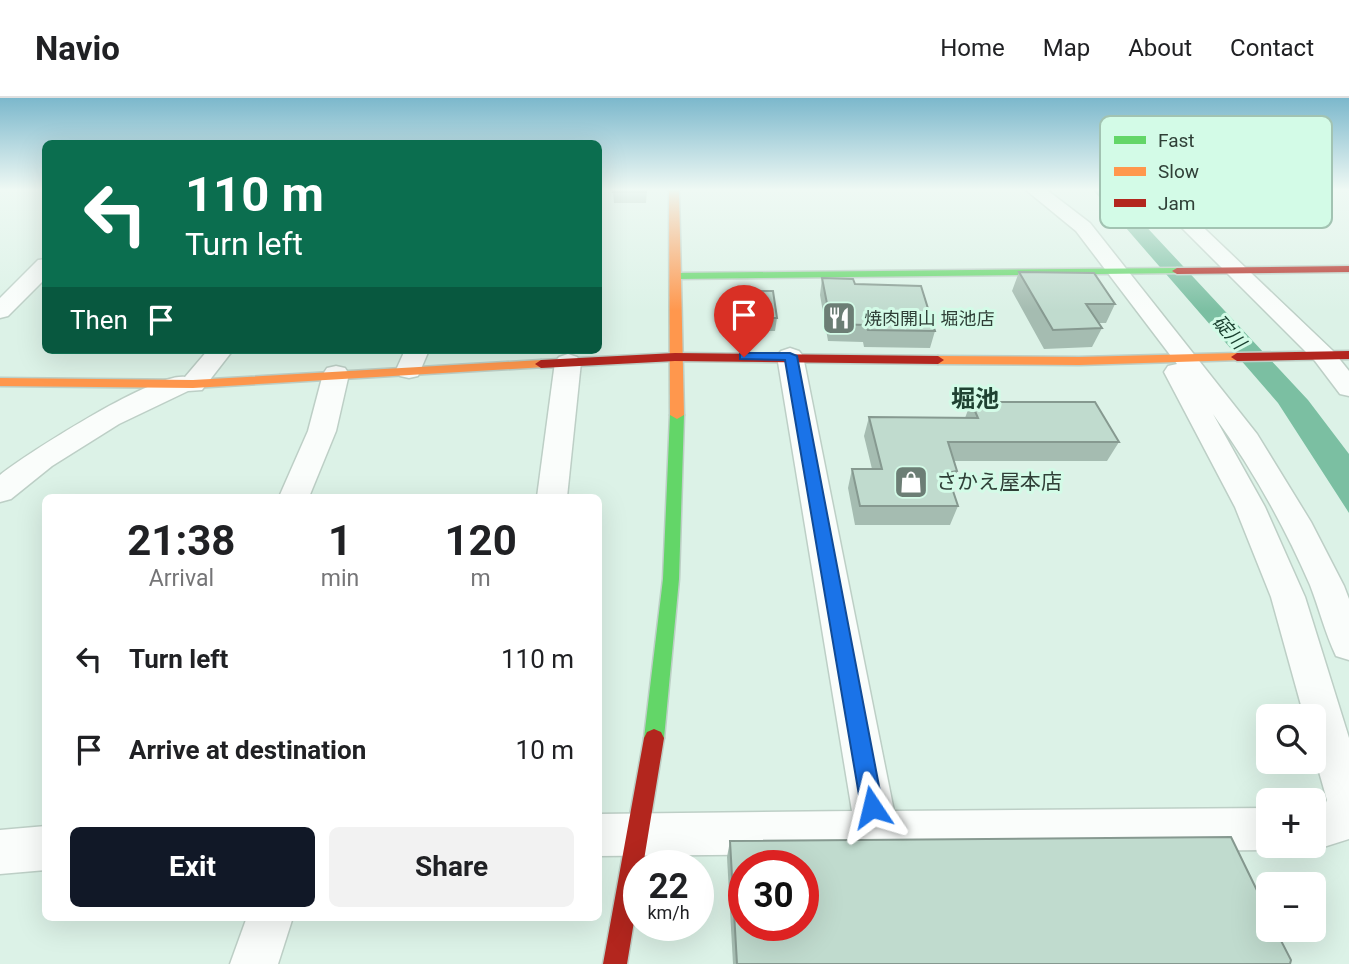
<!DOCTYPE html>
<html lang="en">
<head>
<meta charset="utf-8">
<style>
	:root { --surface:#fff; --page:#f2f2f2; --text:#202124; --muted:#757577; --line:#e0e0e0; --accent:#111827 }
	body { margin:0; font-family:Roboto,"Noto Sans JP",sans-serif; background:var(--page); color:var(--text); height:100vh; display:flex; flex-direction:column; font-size:26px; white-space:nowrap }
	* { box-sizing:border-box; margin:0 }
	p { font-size:23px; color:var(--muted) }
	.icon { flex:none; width:38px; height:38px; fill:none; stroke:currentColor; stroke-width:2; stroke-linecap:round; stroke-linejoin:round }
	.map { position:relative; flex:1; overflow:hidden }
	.details { position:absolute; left:42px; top:396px; width:560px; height:427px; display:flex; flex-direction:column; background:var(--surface); border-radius:10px; box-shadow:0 7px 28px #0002 }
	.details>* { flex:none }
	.top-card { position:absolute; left:42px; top:42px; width:560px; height:214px; border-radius:10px; box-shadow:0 7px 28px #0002; background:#0b6e4f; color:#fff; overflow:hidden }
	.fabs { position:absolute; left:1256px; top:606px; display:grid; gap:14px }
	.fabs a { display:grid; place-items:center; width:70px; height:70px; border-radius:10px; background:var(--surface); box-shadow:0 7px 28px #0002; font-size:35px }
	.speed { position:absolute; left:623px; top:752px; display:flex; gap:14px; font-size:35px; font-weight:700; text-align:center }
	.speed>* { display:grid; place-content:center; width:91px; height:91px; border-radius:50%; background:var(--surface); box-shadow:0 7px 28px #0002; line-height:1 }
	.speed small { font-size:18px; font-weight:400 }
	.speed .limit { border:10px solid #d22; background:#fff; color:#111 }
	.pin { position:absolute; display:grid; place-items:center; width:60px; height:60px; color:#fff; margin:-72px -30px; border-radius:50% 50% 50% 0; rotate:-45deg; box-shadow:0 0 7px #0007 }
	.pin .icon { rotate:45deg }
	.me { position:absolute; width:77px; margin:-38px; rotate:350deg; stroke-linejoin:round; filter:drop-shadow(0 0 5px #0008) }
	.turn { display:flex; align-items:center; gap:24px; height:147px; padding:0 28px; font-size:32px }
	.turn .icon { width:91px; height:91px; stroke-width:2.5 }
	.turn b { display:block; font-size:49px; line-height:60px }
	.then { display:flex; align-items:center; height:66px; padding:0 28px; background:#0003; gap:14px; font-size:26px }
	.eta { display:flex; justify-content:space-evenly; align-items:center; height:119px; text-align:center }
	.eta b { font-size:42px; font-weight:700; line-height:49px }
	.primary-button { display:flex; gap:14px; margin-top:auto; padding:14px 28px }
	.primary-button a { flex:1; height:80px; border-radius:10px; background:var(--accent); color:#fff; font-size:28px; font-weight:700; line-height:80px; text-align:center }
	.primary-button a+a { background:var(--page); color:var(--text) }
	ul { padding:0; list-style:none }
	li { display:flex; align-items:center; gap:21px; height:91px; padding:0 28px }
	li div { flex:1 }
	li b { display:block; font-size:26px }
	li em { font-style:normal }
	header { display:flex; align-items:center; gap:42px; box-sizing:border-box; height:98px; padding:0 35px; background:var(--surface); border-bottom:2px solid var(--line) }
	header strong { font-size:33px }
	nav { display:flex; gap:38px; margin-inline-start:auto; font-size:24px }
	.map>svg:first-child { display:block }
	.water { fill:#7bbfa2 }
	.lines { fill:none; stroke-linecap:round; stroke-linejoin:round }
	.street-casing { stroke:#bdcfc6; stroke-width:3 }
	.fast-casing { stroke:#bdcfc6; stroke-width:3 }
	.slow-casing { stroke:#bdcfc6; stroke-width:3 }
	.jam-casing { stroke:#bdcfc6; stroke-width:3 }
	.street { fill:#fafdfb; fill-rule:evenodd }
	.fast { fill:#63d668; fill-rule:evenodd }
	.slow { fill:#ff974d; fill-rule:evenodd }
	.jam { fill:#b3261e; fill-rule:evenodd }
	.wall { fill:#a5bcb1 }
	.shaded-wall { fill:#869990 }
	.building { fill:#c0dbce; stroke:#869990; stroke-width:2; fill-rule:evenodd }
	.route { fill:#1a73e8; stroke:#114b97; stroke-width:2 }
	.labels { text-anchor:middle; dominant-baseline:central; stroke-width:6; stroke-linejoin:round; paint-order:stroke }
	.far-poi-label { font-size:18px; fill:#2f3f37; stroke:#d3fbe7; text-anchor:start }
	.far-water-label { font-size:19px; font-style:italic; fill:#173e2d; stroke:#d3fbe7 }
	.poi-label { font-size:21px; fill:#2f3f37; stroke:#d3fbe7; text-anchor:start }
	.quarter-label { font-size:24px; font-weight:bold; fill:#1f4232; stroke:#d3fbe7 }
	.key { fill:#d3fbe7; stroke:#a2c3b2; stroke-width:2 }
	.key-label { font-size:19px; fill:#2f3f37 }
</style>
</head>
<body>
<header>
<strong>Navio</strong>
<nav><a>Home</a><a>Map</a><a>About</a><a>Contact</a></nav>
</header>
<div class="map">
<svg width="1349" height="866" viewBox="0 0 1349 866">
	<rect width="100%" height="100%" fill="#dcf2e7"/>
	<!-- water -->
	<path class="water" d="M 1093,92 L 1112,92 L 1308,302 L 1349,356 L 1349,415 L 1278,305 Z"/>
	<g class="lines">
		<!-- street casing -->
		<g class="street-casing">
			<g id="street">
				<path d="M 1026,92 L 1047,92 L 1090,125 L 1257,336 L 1311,424 L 1344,488 L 1349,501 L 1349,562 L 1336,558 C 1325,535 1319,510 1310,487 C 1284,427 1251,369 1213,316 L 1265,409 L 1305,499 L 1349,640 L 1349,741 L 1314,752 L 1302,747 L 1314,747 L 1314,710 L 1325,707 L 1327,702 L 1314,656 L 1314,618 L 1304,618 L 1271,499 L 1235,409 L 1164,274 L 1168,268 L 1177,266 L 1076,133 Z"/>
				<path d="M 1144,92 L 1164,92 L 1333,253 L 1349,273 L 1349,298 L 1340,296 L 1315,263 Z"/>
				<path d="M 46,161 L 46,180 L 8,218 L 0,220 L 0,200 L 38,162 Z"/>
				<path d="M 790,250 L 799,253 L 803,258 L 894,713 L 1269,710 L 1269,747 L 1281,747 L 1269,752 L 598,758 L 598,716 L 852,713 L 777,258 L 781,253 Z"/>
				<path d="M 208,252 L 233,252 L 202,292 L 188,293 L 119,326 L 52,368 L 11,401 L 0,404 L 0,377 C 28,355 153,275 185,279 Z"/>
				<path d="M 405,252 L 429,252 L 418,278 L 409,280 L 400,278 L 396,272 Z"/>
				<path d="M 568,256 L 577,259 L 581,264 L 567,399 L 537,399 L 555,264 L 559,259 Z"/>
				<path d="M 336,268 L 345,270 L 349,276 L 336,333 L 309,399 L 279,399 L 308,333 L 323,276 L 327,270 Z"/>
				<path d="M 46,728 L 46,772 L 0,776 L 0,732 Z"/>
				<path d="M 247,819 L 293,819 L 278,866 L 230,866 Z"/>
			</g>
		</g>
		<!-- fast casing -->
		<g class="fast-casing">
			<g id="fast">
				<path d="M 1177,170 L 1182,173 L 1181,175 L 676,181 L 670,178 L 676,175 Z"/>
				<path d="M 677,313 L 684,317 L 679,481 L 664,640 L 661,646 L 654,649 L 647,646 L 644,640 L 663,481 L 670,317 Z"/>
			</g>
		</g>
		<!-- slow casing -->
		<g class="slow-casing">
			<g id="slow">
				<path d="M 669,92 L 679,92 L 684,317 L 677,321 L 670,317 Z"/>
				<path d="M 1237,255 L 1241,256 L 1241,262 L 1079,267 L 938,266 L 932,262 L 938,258 L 1079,259 Z"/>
				<path d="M 541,262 L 547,266 L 545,269 L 193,290 L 0,288 L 0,280 L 193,282 Z"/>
			</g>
		</g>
		<!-- jam casing -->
		<g class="jam-casing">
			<g id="jam">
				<path d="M 1349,168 L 1349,174 L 1177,176 L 1172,173 L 1177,170 Z"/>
				<path d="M 1349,253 L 1349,261 L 1237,263 L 1231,259 L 1237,255 Z"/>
				<path d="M 675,255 L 938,258 L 944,262 L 938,266 L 675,263 L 541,270 L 535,266 L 541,262 Z"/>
				<path d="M 654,631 L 661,634 L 664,640 L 643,768 L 639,768 L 639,793 L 627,866 L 603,866 L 644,640 L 647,634 Z"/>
			</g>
		</g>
		<!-- street -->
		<use href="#street" class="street"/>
		<!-- fast -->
		<use href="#fast" class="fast"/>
		<!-- slow -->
		<use href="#slow" class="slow"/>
		<!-- jam -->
		<use href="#jam" class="jam"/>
	</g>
	<!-- wall -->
	<g class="wall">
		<path d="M 647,92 L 646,105 L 614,105 L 613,94 Z"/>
		<path d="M 1019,174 L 1115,206 L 1106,225 L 1098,225 L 1102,230 L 1092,249 L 1044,251 L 1012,193 Z"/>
		<path d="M 822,180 L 855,186 L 935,233 L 930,250 L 864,249 L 863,244 L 828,243 L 820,197 Z"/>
		<path d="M 748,193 L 777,220 L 775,233 L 749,233 L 747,206 Z"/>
		<path d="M 971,304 L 1119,344 L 1107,363 L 954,363 L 957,373 L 951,388 L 958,408 L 950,427 L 855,427 L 848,390 L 852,371 L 872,371 L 864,338 L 869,319 L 965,320 Z"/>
		<path d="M 730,743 L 1290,866 L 733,866 L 727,759 Z"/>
	</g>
	<!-- shaded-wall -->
	<path class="shaded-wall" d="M 957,373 L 950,392 L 947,375 Z"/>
	<!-- building -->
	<g class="building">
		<path d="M 614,92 L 646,92 L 646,94 L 613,94 Z"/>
		<path d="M 1019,174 L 1094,175 L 1115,206 L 1086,206 L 1102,230 L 1053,232 Z"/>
		<path d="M 822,180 L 853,181 L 855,186 L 921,188 L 935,233 L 868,232 L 866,227 L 831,226 Z"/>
		<path d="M 748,193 L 773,193 L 777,220 L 750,220 Z"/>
		<path d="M 971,304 L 1095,304 L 1119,344 L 948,344 L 957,373 L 947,375 L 958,408 L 860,408 L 852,371 L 882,371 L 869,319 L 978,320 Z"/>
		<path d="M 1231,739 L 1269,817 L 1269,831 L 1275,831 L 1291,862 L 1290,866 L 737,866 L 730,743 ZM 744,768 L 803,768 L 803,828 L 744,828 Z"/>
	</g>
	<!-- sky -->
	<linearGradient id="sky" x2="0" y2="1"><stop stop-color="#7cb8cc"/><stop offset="0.43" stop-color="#eff9f4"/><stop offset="1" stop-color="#eff9f4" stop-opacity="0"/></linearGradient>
	<rect width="1349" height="213" fill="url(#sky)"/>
	<!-- route -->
	<path class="route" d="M 744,255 L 790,255 L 797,258 L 883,709 L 879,716 L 872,719 L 865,716 L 861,709 L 785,262 L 740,261 L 740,256 Z"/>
	<!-- icons -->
	<defs>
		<g id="restaurant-square" transform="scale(1.75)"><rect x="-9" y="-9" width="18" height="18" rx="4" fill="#6c7e75" stroke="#d3fbe7"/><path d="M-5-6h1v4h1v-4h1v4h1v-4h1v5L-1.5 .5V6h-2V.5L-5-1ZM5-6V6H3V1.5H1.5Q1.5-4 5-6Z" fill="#fff"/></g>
		<g id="shop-square" transform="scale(1.75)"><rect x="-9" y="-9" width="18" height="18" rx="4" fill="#6c7e75" stroke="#d3fbe7"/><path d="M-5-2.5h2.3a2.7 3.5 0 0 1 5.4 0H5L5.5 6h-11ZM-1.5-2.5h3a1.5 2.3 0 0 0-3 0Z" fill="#fff"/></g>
	</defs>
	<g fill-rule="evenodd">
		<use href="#restaurant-square" x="839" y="220"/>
		<use href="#shop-square" x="911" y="384"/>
	</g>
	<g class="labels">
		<!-- far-poi labels -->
		<g class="far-poi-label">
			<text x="864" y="220">焼肉開山 堀池店</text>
		</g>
		<!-- far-water labels -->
		<g class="far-water-label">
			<text transform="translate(1229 234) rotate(48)">碇川</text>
		</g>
		<!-- poi labels -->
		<g class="poi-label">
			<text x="936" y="384">さかえ屋本店</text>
		</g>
		<!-- quarter labels -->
		<g class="quarter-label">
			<text x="975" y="301">堀池</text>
		</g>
	</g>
	<!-- legend -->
	<rect x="1100" y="18" width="232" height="112" rx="10" class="key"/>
	<rect x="1114" y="38" width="32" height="8" fill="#63d668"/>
	<rect x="1114" y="69" width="32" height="9" fill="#ff974d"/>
	<rect x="1114" y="101" width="32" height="8" fill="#b3261e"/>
	<g class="key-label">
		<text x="1158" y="49">Fast</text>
		<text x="1158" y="80">Slow</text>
		<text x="1158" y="112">Jam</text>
	</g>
</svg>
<div class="fabs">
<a><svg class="icon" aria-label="search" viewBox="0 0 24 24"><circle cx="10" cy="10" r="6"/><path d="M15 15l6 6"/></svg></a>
<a>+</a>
<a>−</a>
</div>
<div class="speed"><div>22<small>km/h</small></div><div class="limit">30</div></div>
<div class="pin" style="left:744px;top:259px;background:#d93025"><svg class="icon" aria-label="arrive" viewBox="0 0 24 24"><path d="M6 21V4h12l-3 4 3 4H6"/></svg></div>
<svg class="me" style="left:872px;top:709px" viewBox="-20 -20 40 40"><path d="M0-17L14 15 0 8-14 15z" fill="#1a73e8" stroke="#fff" stroke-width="4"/></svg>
<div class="top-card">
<div class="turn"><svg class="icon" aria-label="left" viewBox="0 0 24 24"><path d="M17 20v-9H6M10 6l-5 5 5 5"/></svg><div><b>110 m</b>Turn left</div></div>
<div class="then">Then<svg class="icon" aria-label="arrive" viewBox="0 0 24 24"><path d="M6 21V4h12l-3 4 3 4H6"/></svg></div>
</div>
<section class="details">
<div class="eta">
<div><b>21:38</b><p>Arrival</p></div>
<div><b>1</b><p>min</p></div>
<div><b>120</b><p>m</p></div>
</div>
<ul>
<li><svg class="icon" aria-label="left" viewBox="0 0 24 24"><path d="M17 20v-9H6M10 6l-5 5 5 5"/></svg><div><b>Turn left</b></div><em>110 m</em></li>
<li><svg class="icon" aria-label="arrive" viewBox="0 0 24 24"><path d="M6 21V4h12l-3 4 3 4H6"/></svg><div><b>Arrive at destination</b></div><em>10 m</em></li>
</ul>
<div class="primary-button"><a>Exit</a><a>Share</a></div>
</section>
</div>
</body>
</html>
